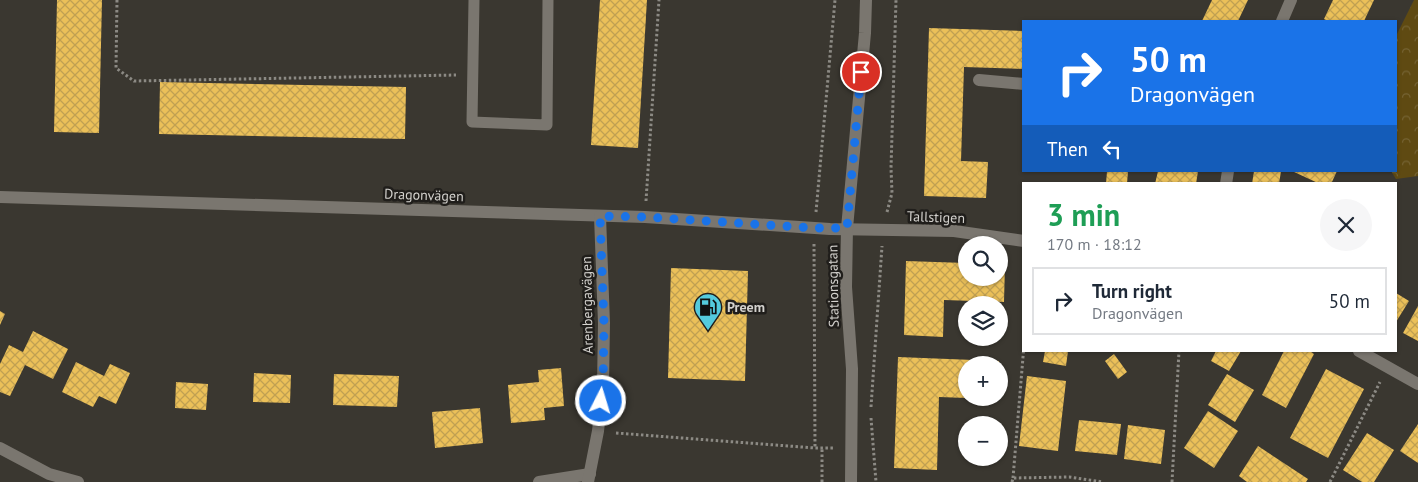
<!DOCTYPE html>
<html lang="en">
<head>
<meta charset="utf-8">
<style>
	:root { --surface:#fff; --page:#f6f6f7; --text:#1f2937; --muted:#747a83; --line:#e0e1e3 }
	body { margin:0; font-family:"PT Sans",sans-serif; background:var(--page); color:var(--text); height:100vh; display:flex; flex-direction:column; font-size:19px; white-space:nowrap }
	* { box-sizing:border-box; margin:0 }
	p { font-size:16px; color:var(--muted) }
	.icon { flex:none; width:28px; height:28px; fill:none; stroke:currentColor; stroke-width:2; stroke-linecap:round; stroke-linejoin:round }
	.map { position:relative; flex:1; overflow:hidden }
	.drawer { position:absolute; left:1022px; top:182px; width:375px; height:170px; display:flex; flex-direction:column; background:var(--surface); border-radius:0px; box-shadow:0 1px 4px #0004 }
	.drawer>* { flex:none }
	.guide { position:absolute; left:1022px; top:20px; width:375px; height:152px; border-radius:0px; box-shadow:0 1px 4px #0004; background:#1a73e8; color:#fff; overflow:hidden }
	.buttons { position:absolute; left:958px; top:236px; display:grid; gap:10px }
	.buttons a { display:grid; place-items:center; width:50px; height:50px; border-radius:50%; background:var(--surface); box-shadow:0 1px 4px #0004; font-size:25px }
	.pin { position:absolute; display:grid; place-items:center; width:42px; height:42px; color:#fff; margin:-21px; border:2px solid #fff; border-radius:50%; box-shadow:0 1px 5px #0007 }
	.me { position:absolute; width:55px; margin:-28px; rotate:5deg; stroke-linejoin:round; filter:drop-shadow(0 0 4px #0008) }
	.turn { display:flex; align-items:center; gap:18px; height:105px; padding:0 25px; font-size:22px }
	.turn .icon { width:65px; height:65px; stroke-width:2.5 }
	.turn b { display:block; font-size:35px; line-height:42px }
	.then { display:flex; align-items:center; height:48px; padding:0 25px; background:#0003; gap:10px; font-size:19px }
	.round { display:grid; place-items:center; flex:none; width:52px; height:52px; border-radius:26px; background:var(--page) }
	.overview { display:flex; align-items:center; justify-content:space-between; height:85px; padding:0 25px }
	h1 { font-size:30px; font-weight:700; line-height:38px; color:#1e9e55 }
	ul { padding:0; list-style:none }
	li { display:flex; align-items:center; gap:15px; height:68px; margin:0 10px 8px; padding:0 15px; border:2px solid var(--line); border-radius:0px }
	li div { flex:1 }
	li b { display:block; font-size:19px }
	li em { font-style:normal }
	.map>svg:first-child { display:block }
	.forest { fill:url(#forest-crowns) }
	.building { fill:url(#building-cross-hatch) }
	.lines { fill:none; stroke-linecap:round; stroke-linejoin:round }
	.path { stroke:#8c8a84; stroke-width:3; stroke-dasharray:2.5 2.5; stroke-linecap:butt }
	.lane { stroke:#7a766f; stroke-width:11 }
	.street { stroke:#7a766f; stroke-width:12 }
	.secondary { stroke:#7a766f; stroke-width:12 }
	.route { stroke:#1a73e8; stroke-width:9; stroke-dasharray:0 16.2 }
	.labels { text-anchor:middle; dominant-baseline:central; stroke-width:5; stroke-linejoin:round; paint-order:stroke }
	.street-label { font-size:14px; fill:#d4d2ce; stroke:#201e1b }
	.poi-label { font-size:14px; font-weight:bold; fill:#d4d2ce; stroke:#201e1b; text-anchor:start }
</style>
</head>
<body>
<div class="map">
<svg width="1418" height="482" viewBox="0 0 1418 482">
	<defs>
		<pattern id="forest-crowns" width="20" height="18" patternUnits="userSpaceOnUse" patternTransform="scale(1.25)"><rect width="20" height="18" fill="#5f4a12"/><path d="M2 6a3 3 0 1 1 6 0M12 15a3 3 0 1 1 6 0" fill="none" stroke="#756333"/></pattern>
		<pattern id="building-cross-hatch" width="8" height="8" patternUnits="userSpaceOnUse" patternTransform="scale(1.25)"><rect width="8" height="8" fill="#ebc059"/><path d="M0 0l8 8M0 8l8-8" fill="none" stroke="#c0a052"/></pattern>
	</defs>
	<rect width="100%" height="100%" fill="#3a3730"/>
	<!-- forest -->
	<path class="forest" d="M 1414,0 L 1418,0 L 1418,176 L 1396,179 L 1391,171 L 1396,171 L 1396,36 Z"/>
	<!-- building -->
	<g class="building">
		<path d="M 57,0 L 102,0 L 99,133 L 54,132 Z"/>
		<path d="M 600,0 L 647,0 L 638,148 L 591,145 Z"/>
		<path d="M 1212,0 L 1248,0 L 1238,21 L 1202,21 Z"/>
		<path d="M 1333,0 L 1374,0 L 1364,21 L 1328,21 L 1324,19 Z"/>
		<path d="M 929,28 L 1024,31 L 1024,69 L 964,67 L 961,161 L 988,162 L 986,198 L 924,196 Z"/>
		<path d="M 160,82 L 406,87 L 405,139 L 159,134 Z"/>
		<path d="M 1107,171 L 1128,171 L 1127,184 L 1106,184 Z"/>
		<path d="M 1158,171 L 1198,171 L 1196,184 L 1155,184 Z"/>
		<path d="M 1254,171 L 1281,171 L 1279,184 L 1252,184 Z"/>
		<path d="M 1292,171 L 1337,171 L 1331,184 L 1320,184 Z"/>
		<path d="M 906,261 L 966,263 L 966,278 L 999,278 L 999,264 L 1005,264 L 1004,302 L 944,300 L 943,337 L 904,335 Z"/>
		<path d="M 671,268 L 748,271 L 745,381 L 668,378 Z"/>
		<path d="M 1396,293 L 1409,301 L 1396,322 Z"/>
		<path d="M 1418,306 L 1418,341 L 1403,333 Z"/>
		<path d="M 0,311 L 5,314 L 0,325 Z"/>
		<path d="M 33,331 L 68,349 L 53,379 L 25,365 L 10,396 L 0,392 L 0,364 L 9,345 L 23,352 Z"/>
		<path d="M 1045,351 L 1068,351 L 1066,366 L 1043,362 Z"/>
		<path d="M 1216,351 L 1241,351 L 1229,371 L 1211,361 Z"/>
		<path d="M 1284,351 L 1310,351 L 1314,354 L 1286,408 L 1262,395 Z"/>
		<path d="M 1114,354 L 1127,372 L 1118,379 L 1105,361 Z"/>
		<path d="M 898,357 L 999,361 L 999,365 L 966,365 L 966,398 L 939,397 L 937,470 L 894,468 Z"/>
		<path d="M 76,362 L 104,376 L 110,364 L 130,373 L 116,404 L 99,396 L 93,407 L 62,392 Z"/>
		<path d="M 561,368 L 564,406 L 544,408 L 545,420 L 511,423 L 508,385 L 539,382 L 538,370 Z"/>
		<path d="M 1326,369 L 1364,389 L 1328,458 L 1290,438 Z"/>
		<path d="M 254,373 L 291,375 L 290,403 L 253,402 Z"/>
		<path d="M 334,374 L 399,376 L 397,407 L 333,405 Z"/>
		<path d="M 1227,374 L 1254,390 L 1235,422 L 1208,405 Z"/>
		<path d="M 1027,376 L 1066,381 L 1058,451 L 1019,446 Z"/>
		<path d="M 176,382 L 208,384 L 206,410 L 175,408 Z"/>
		<path d="M 480,408 L 483,443 L 435,448 L 432,412 Z"/>
		<path d="M 1208,411 L 1238,431 L 1214,468 L 1184,448 Z"/>
		<path d="M 1079,420 L 1121,424 L 1117,455 L 1075,451 Z"/>
		<path d="M 1418,424 L 1418,463 L 1400,451 Z"/>
		<path d="M 1128,425 L 1165,430 L 1161,464 L 1124,459 Z"/>
		<path d="M 1367,433 L 1394,450 L 1374,482 L 1362,482 L 1343,470 Z"/>
		<path d="M 1258,446 L 1308,479 L 1306,482 L 1247,482 L 1239,476 Z"/>
	</g>
	<g class="lines">
		<!-- path -->
		<g class="path">
			<path d="M 117,0 L 116,68 L 134,81 L 456,75"/>
			<path d="M 646,201 L 659,0"/>
			<path d="M 816,212 L 835,0"/>
			<path d="M 887,212 L 892,193 L 891,168 L 896,0"/>
			<path d="M 814,244 L 815,448"/>
			<path d="M 871,407 L 882,246"/>
			<path d="M 871,418 L 876,482"/>
			<path d="M 616,433 L 815,448 L 834,448"/>
			<path d="M 1013,478 L 1024,345"/>
			<path d="M 822,482 L 822,448"/>
			<path d="M 1012,482 L 1013,478 L 1069,477 L 1103,482"/>
			<path d="M 1172,482 L 1179,351"/>
			<path d="M 1330,482 L 1380,382"/>
		</g>
		<!-- lane -->
		<path class="lane" d="M 474,0 L 472,122 L 547,125 L 548,0"/>
		<!-- street -->
		<g class="street">
			<path d="M 1282,21 L 1291,0"/>
			<path d="M 979,80 L 1024,84"/>
			<path d="M 1226,184 L 1228,171"/>
			<path d="M 0,197 L 645,217 L 830,229 L 954,231 L 1024,241"/>
			<path d="M 1359,351 L 1418,384"/>
			<path d="M 0,448 L 49,474 L 78,482"/>
			<path d="M 539,482 L 590,474"/>
			<path d="M 588,482 L 598,431 L 603,386 L 604,323 L 600,216"/>
		</g>
		<!-- secondary -->
		<path class="secondary" d="M 851,482 L 852,369 L 846,287 L 847,228 L 865,33 L 866,0"/>
	</g>
	<g class="lines">
		<!-- route -->
		<path class="route" d="M 601,401 L 603,386 L 604,323 L 600,216 L 645,217 L 814,228 L 847,228 L 861,72"/>
	</g>
	<!-- icons -->
	<defs>
		<g id="fuel-pin" transform="scale(1.4375)"><path d="M0 17L-7.5 6A9.5 9.5 0 1 1 7.5 6Z" fill="#54cadd" stroke="#201e1b"/><path d="M-5.5-6h7V0h2V4h1.3V-2.5L3-4.5l.8-.8L6-3V5H2.5V1h-1V6h-7ZM-4.2-4.7v3.2H.2V-4.7Z" fill="#111"/></g>
	</defs>
	<g fill-rule="evenodd">
		<use href="#fuel-pin" x="708" y="307"/>
	</g>
	<g class="labels">
		<!-- street labels -->
		<g class="street-label">
			<text transform="translate(424 195) rotate(2)">Dragonvägen</text>
			<text transform="translate(936 217) rotate(2)">Tallstigen</text>
			<text transform="translate(833 286) rotate(-91)">Stationsgatan</text>
			<text transform="translate(587 305) rotate(-91)">Arenbergavägen</text>
		</g>
		<!-- poi labels -->
		<g class="poi-label">
			<text x="727" y="307">Preem</text>
		</g>
	</g>
</svg>
<div class="buttons">
<a><svg class="icon" aria-label="search" viewBox="0 0 24 24"><circle cx="10" cy="10" r="6"/><path d="M15 15l6 6"/></svg></a>
<a><svg class="icon" aria-label="layers" viewBox="0 0 24 24"><path d="M12 4l9 5-9 5-9-5zM3 14l9 5 9-5"/></svg></a>
<a>+</a>
<a>−</a>
</div>
<div class="pin" style="left:861px;top:72px;background:#d93025"><svg class="icon" aria-label="arrive" viewBox="0 0 24 24"><path d="M6 21V4h12l-3 4 3 4H6"/></svg></div>
<svg class="me" style="left:601px;top:401px" viewBox="-20 -20 40 40"><circle r="17" fill="#1a73e8" stroke="#fff" stroke-width="3"/><path d="M0-11L8 9 0 5-8 9z" fill="#fff"/></svg>
<div class="guide">
<div class="turn"><svg class="icon" aria-label="right" viewBox="0 0 24 24"><path d="M7 20v-9h11M14 6l5 5-5 5"/></svg><div><b>50 m</b>Dragonvägen</div></div>
<div class="then">Then<svg class="icon" aria-label="left" viewBox="0 0 24 24"><path d="M17 20v-9H6M10 6l-5 5 5 5"/></svg></div>
</div>
<section class="drawer">
<div class="overview"><div><h1>3 min</h1><p>170 m · 18:12</p></div><a class="round"><svg class="icon" aria-label="close" viewBox="0 0 24 24"><path d="M6 6l12 12M18 6L6 18"/></svg></a></div>
<ul>
<li><svg class="icon" aria-label="right" viewBox="0 0 24 24"><path d="M7 20v-9h11M14 6l5 5-5 5"/></svg><div><b>Turn right</b><p>Dragonvägen</p></div><em>50 m</em></li>
</ul>
</section>
</div>
</body>
</html>
